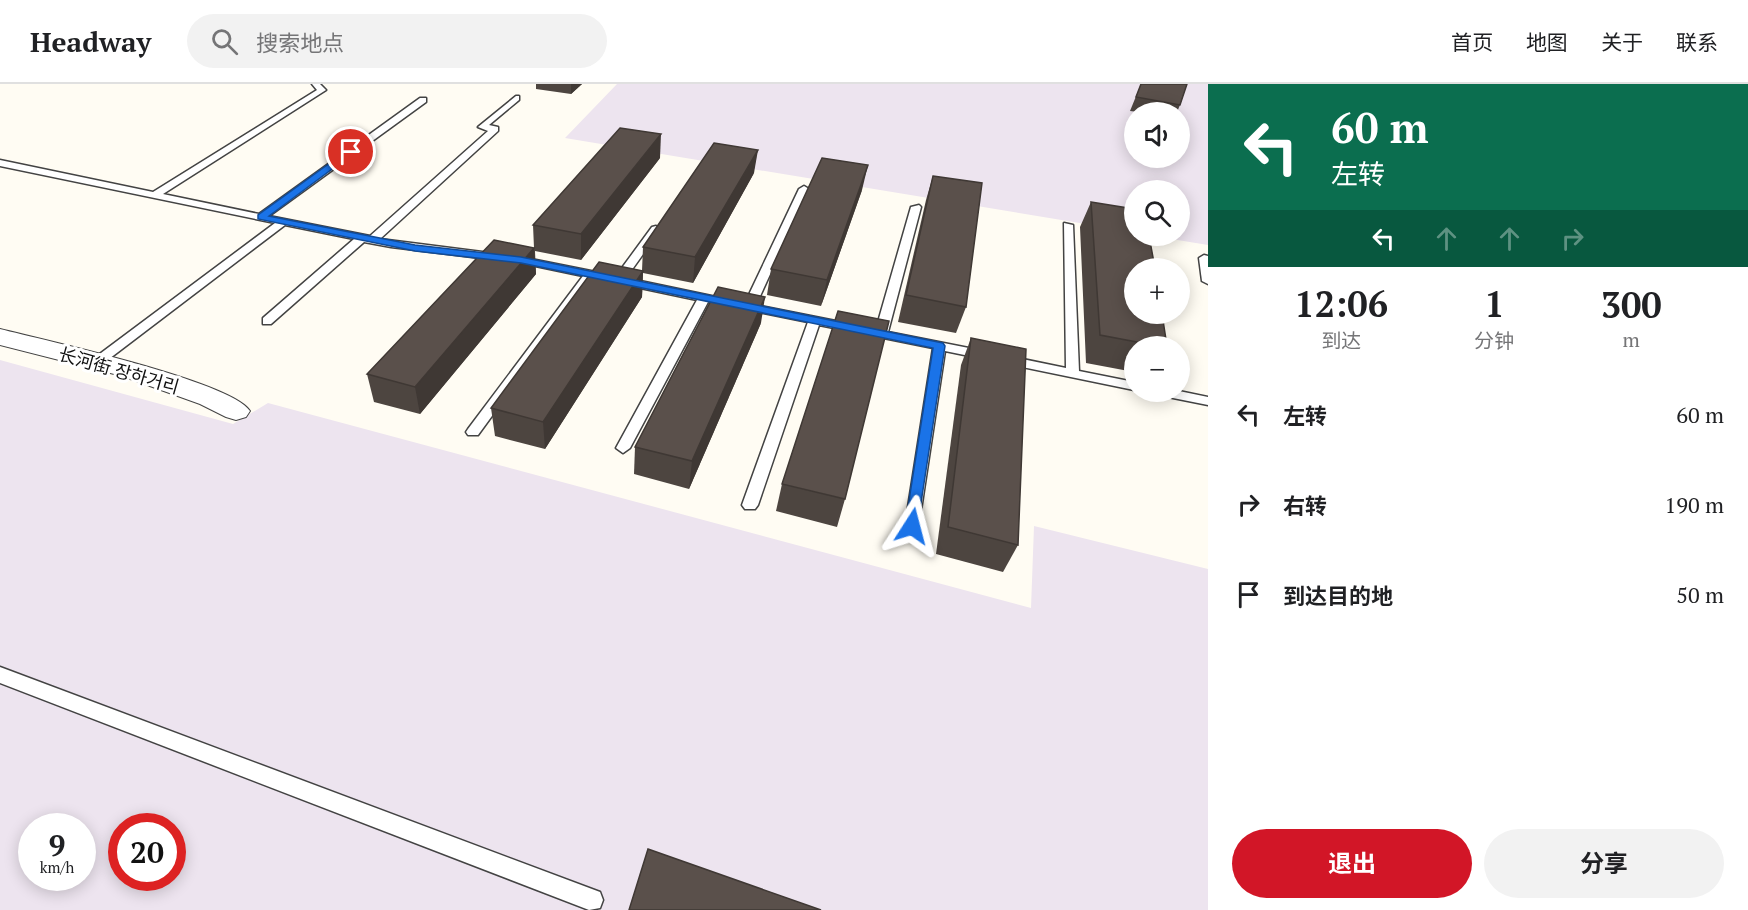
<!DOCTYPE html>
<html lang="zh">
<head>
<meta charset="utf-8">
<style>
	:root { --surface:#fff; --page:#f2f2f2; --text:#202124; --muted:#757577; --line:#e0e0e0; --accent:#d21627 }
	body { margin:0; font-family:"PT Serif","Noto Sans SC","Noto Sans KR",serif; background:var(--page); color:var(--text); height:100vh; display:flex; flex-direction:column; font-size:22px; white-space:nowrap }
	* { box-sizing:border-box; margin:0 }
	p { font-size:20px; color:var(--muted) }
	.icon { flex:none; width:33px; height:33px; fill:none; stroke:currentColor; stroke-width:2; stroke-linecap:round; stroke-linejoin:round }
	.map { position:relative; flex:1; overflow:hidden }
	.panel { display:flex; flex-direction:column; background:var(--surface); width:540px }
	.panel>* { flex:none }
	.guide { background:#0b6e4f; color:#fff; overflow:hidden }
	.buttons { position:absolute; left:1124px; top:18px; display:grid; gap:12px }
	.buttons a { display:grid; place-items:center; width:66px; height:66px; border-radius:50%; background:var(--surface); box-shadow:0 3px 15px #0003; font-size:30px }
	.speed { position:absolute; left:18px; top:729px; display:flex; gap:12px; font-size:30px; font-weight:700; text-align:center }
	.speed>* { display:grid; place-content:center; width:78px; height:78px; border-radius:50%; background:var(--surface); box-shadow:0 3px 15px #0003; line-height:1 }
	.speed small { font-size:15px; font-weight:400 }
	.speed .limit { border:9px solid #d22; background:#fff; color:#111 }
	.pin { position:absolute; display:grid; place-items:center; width:51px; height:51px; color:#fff; margin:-26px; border:3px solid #fff; border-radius:50%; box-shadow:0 2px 6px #0007 }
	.me { position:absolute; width:66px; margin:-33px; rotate:9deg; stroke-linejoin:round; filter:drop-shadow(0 0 4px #0008) }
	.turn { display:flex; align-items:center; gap:21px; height:126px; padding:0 24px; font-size:27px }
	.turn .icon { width:78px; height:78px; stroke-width:2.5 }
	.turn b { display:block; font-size:42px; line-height:51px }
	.lanes { display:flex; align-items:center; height:57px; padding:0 24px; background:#0003; justify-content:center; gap:30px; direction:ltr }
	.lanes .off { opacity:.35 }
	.eta { display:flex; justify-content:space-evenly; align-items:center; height:102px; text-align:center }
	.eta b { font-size:36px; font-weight:700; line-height:42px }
	.cta { display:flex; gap:12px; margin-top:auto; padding:12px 24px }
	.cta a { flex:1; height:69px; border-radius:36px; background:var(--accent); color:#fff; font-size:24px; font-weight:700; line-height:69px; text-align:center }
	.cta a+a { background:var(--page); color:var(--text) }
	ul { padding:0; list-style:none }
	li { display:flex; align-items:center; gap:18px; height:90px; padding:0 24px }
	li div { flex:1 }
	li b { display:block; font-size:22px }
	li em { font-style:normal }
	header { display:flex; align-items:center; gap:36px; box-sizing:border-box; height:84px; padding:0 30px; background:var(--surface); border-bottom:2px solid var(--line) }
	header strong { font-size:28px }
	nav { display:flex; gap:33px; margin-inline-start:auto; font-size:21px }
	.search { width:420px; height:54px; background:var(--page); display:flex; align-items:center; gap:15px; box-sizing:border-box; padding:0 21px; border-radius:33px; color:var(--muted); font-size:22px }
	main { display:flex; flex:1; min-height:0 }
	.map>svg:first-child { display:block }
	.industrial { fill:#ede4ef; fill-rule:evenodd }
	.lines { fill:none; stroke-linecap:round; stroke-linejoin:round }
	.lane-casing { stroke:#434343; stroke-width:3 }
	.street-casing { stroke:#434343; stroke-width:2 }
	.lane { fill:#fff; fill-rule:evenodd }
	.street { fill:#fff; fill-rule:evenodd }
	.wall { fill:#4d4540 }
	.shaded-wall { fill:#3f3834 }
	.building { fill:#5a504b; stroke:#3f3834; stroke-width:1.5 }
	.route { fill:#1a73e8; stroke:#114b97; stroke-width:1.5 }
	.labels { text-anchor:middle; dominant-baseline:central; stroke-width:6; stroke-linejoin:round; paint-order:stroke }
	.street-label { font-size:18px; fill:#101010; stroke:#fff }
</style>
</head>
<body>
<header>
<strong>Headway</strong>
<div class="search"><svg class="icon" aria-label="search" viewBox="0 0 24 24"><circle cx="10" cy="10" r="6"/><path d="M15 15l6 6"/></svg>搜索地点</div>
<nav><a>首页</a><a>地图</a><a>关于</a><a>联系</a></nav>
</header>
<main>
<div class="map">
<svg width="1208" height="826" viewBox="0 0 1208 826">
	<rect width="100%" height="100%" fill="#fffcf3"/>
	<!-- industrial -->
	<g class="industrial">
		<path d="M 617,0 L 1208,0 L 1208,161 L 1153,152 L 1179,152 L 1179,106 L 1134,106 L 1134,148 L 565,54 ZM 1134,28 L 1179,28 L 1179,74 L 1134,74 Z"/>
		<path d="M 0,276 L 233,340 L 268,319 L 1031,524 L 1034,442 L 1208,485 L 1208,826 L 0,826 ZM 32,742 L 82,742 L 82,794 L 32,794 ZM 122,742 L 172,742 L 172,794 L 122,794 Z"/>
	</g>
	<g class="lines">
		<!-- lane casing -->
		<g class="lane-casing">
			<g id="lane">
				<path d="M 312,0 L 320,0 L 326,6 L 163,110 L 259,130 L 420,14 L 426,14 L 426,18 L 269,132 L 370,152 L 488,47 L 478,43 L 516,12 L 519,12 L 519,16 L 489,41 L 498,43 L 498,47 L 380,155 L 521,173 L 616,192 L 652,143 L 656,142 L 661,145 L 626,194 L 745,219 L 799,105 L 804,102 L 809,105 L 756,221 L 876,245 L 911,123 L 919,121 L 921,123 L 888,248 L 984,267 L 990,271 L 984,275 L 945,267 L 918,446 L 908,446 L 905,442 L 933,264 L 819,241 L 758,421 L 755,425 L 745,425 L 742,421 L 808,238 L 708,218 L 630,364 L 623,369 L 616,364 L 697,216 L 593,194 L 478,351 L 468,351 L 466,348 L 468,345 L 583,192 L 521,179 L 391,163 L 364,158 L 271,240 L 263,240 L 263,234 L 354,155 L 285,141 L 101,281 L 93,281 L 91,278 L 93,275 L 275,139 L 0,82 L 0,76 L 153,108 L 317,6 Z"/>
				<path d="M 1064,139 L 1073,141 L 1079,287 L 1134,298 L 1134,306 L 1008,280 L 1002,276 L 1008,272 L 1066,284 Z"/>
				<path d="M 1204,171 L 1208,172 L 1208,200 L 1202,197 L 1199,174 Z"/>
				<path d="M 1179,307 L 1208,313 L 1208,321 L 1163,312 L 1156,308 Z"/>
				<path d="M 0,583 L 600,808 L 603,816 L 600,824 L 589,826 L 0,599 Z"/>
			</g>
		</g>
		<!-- street casing -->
		<g class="street-casing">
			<path id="street" d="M 0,245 C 43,256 231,297 250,327 L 246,333 L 236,336 L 226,333 L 200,320 L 122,292 L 0,261 Z"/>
		</g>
		<!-- lane -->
		<use href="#lane" class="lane"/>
		<!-- street -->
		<use href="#street" class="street"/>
	</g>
	<!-- wall -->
	<g class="wall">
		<path d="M 536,0 L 582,0 L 571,10 L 536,5 Z"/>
		<path d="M 1141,0 L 1180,21 L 1177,28 L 1138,28 L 1130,27 Z"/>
		<path d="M 660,74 L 581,176 L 535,167 L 536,190 L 420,330 L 374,318 L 367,290 L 534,164 L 533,141 Z"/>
		<path d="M 754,89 L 693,199 L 643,189 L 642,213 L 545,365 L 495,352 L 491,324 L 642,187 L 643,163 Z"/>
		<path d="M 933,92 L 966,223 L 956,249 L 898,238 L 926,116 Z"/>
		<path d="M 862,106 L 821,222 L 767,211 L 771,185 Z"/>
		<path d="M 1091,118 L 1167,262 L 1134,262 L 1134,288 L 1086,279 L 1080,143 Z"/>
		<path d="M 761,239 L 689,405 L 634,390 L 635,363 Z"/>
		<path d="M 971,254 L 1018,461 L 1003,488 L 936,470 L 961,281 Z"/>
		<path d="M 782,400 L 845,415 L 837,443 L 776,427 Z"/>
	</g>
	<!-- shaded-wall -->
	<g class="shaded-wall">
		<path d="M 571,0 L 582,0 L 571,10 Z"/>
		<path d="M 661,50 L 660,74 L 581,176 L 581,150 Z"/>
		<path d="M 758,66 L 754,89 L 693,199 L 695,173 Z"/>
		<path d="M 868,81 L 862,106 L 821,222 L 827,196 Z"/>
		<path d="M 534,164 L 536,190 L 420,330 L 415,303 Z"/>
		<path d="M 643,187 L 642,213 L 545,365 L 543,338 Z"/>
		<path d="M 765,213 L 761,239 L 689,405 L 692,377 Z"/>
	</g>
	<!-- building -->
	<g class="building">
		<path d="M 1141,0 L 1187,0 L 1180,21 L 1136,13 Z"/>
		<path d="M 620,44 L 661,50 L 581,150 L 533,141 Z"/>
		<path d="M 714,59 L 758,66 L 695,173 L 643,163 Z"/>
		<path d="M 822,74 L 868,81 L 827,196 L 771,185 Z"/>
		<path d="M 933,92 L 982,99 L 966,223 L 906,211 Z"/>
		<path d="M 1091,118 L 1134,125 L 1134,152 L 1149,152 L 1155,184 L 1134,184 L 1134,230 L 1162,230 L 1167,262 L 1158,262 L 1100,251 Z"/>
		<path d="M 494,156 L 534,164 L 415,303 L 367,290 Z"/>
		<path d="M 599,178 L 643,187 L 543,338 L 491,324 Z"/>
		<path d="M 718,203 L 765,213 L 692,377 L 635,363 Z"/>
		<path d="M 838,227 L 889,237 L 845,415 L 782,400 Z"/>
		<path d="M 971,254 L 1026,265 L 1018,461 L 948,443 Z"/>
		<path d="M 648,765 L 821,826 L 629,826 Z"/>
	</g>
	<!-- route -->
	<path class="route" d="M 348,66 L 355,68 L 269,132 L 415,161 L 521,173 L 943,259 L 945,262 L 917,445 L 912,447 L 905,442 L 933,264 L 521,179 L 415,167 L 258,135 L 258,131 Z"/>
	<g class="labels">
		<!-- street labels -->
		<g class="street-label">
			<text transform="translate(119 286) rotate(16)">长河街 장하거리</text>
		</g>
	</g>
</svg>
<div class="buttons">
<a><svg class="icon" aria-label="sound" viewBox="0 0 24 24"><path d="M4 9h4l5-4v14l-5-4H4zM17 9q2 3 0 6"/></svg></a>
<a><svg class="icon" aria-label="search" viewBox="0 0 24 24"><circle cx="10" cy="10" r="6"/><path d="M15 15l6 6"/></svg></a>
<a>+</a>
<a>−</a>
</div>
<div class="speed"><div>9<small>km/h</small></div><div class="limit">20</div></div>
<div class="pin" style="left:351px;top:68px;background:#d93025"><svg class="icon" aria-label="arrive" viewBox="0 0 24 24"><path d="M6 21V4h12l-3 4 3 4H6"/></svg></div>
<svg class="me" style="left:912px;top:442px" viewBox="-20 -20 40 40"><path d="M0-17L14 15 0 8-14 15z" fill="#1a73e8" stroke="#fff" stroke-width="4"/></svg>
</div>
<section class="panel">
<div class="guide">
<div class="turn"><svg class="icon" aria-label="left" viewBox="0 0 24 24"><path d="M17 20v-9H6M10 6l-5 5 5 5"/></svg><div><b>60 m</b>左转</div></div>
<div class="lanes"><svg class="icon" aria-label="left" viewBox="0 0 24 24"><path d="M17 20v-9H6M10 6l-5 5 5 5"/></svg><svg class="icon off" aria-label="ahead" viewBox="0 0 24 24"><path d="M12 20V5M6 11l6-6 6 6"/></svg><svg class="icon off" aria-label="ahead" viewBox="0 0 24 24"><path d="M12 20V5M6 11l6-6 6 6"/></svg><svg class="icon off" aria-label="right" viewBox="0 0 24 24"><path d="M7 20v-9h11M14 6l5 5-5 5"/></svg></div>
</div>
<div class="eta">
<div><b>12:06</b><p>到达</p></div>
<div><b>1</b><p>分钟</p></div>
<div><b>300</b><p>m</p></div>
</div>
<ul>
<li><svg class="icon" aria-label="left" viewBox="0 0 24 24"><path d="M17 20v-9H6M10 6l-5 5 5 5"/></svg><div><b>左转</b></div><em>60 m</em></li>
<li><svg class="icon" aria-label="right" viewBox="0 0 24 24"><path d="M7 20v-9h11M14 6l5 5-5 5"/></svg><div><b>右转</b></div><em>190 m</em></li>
<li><svg class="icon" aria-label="arrive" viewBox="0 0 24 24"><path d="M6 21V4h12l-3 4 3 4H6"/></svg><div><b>到达目的地</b></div><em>50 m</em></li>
</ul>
<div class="cta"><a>退出</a><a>分享</a></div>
</section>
</main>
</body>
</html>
